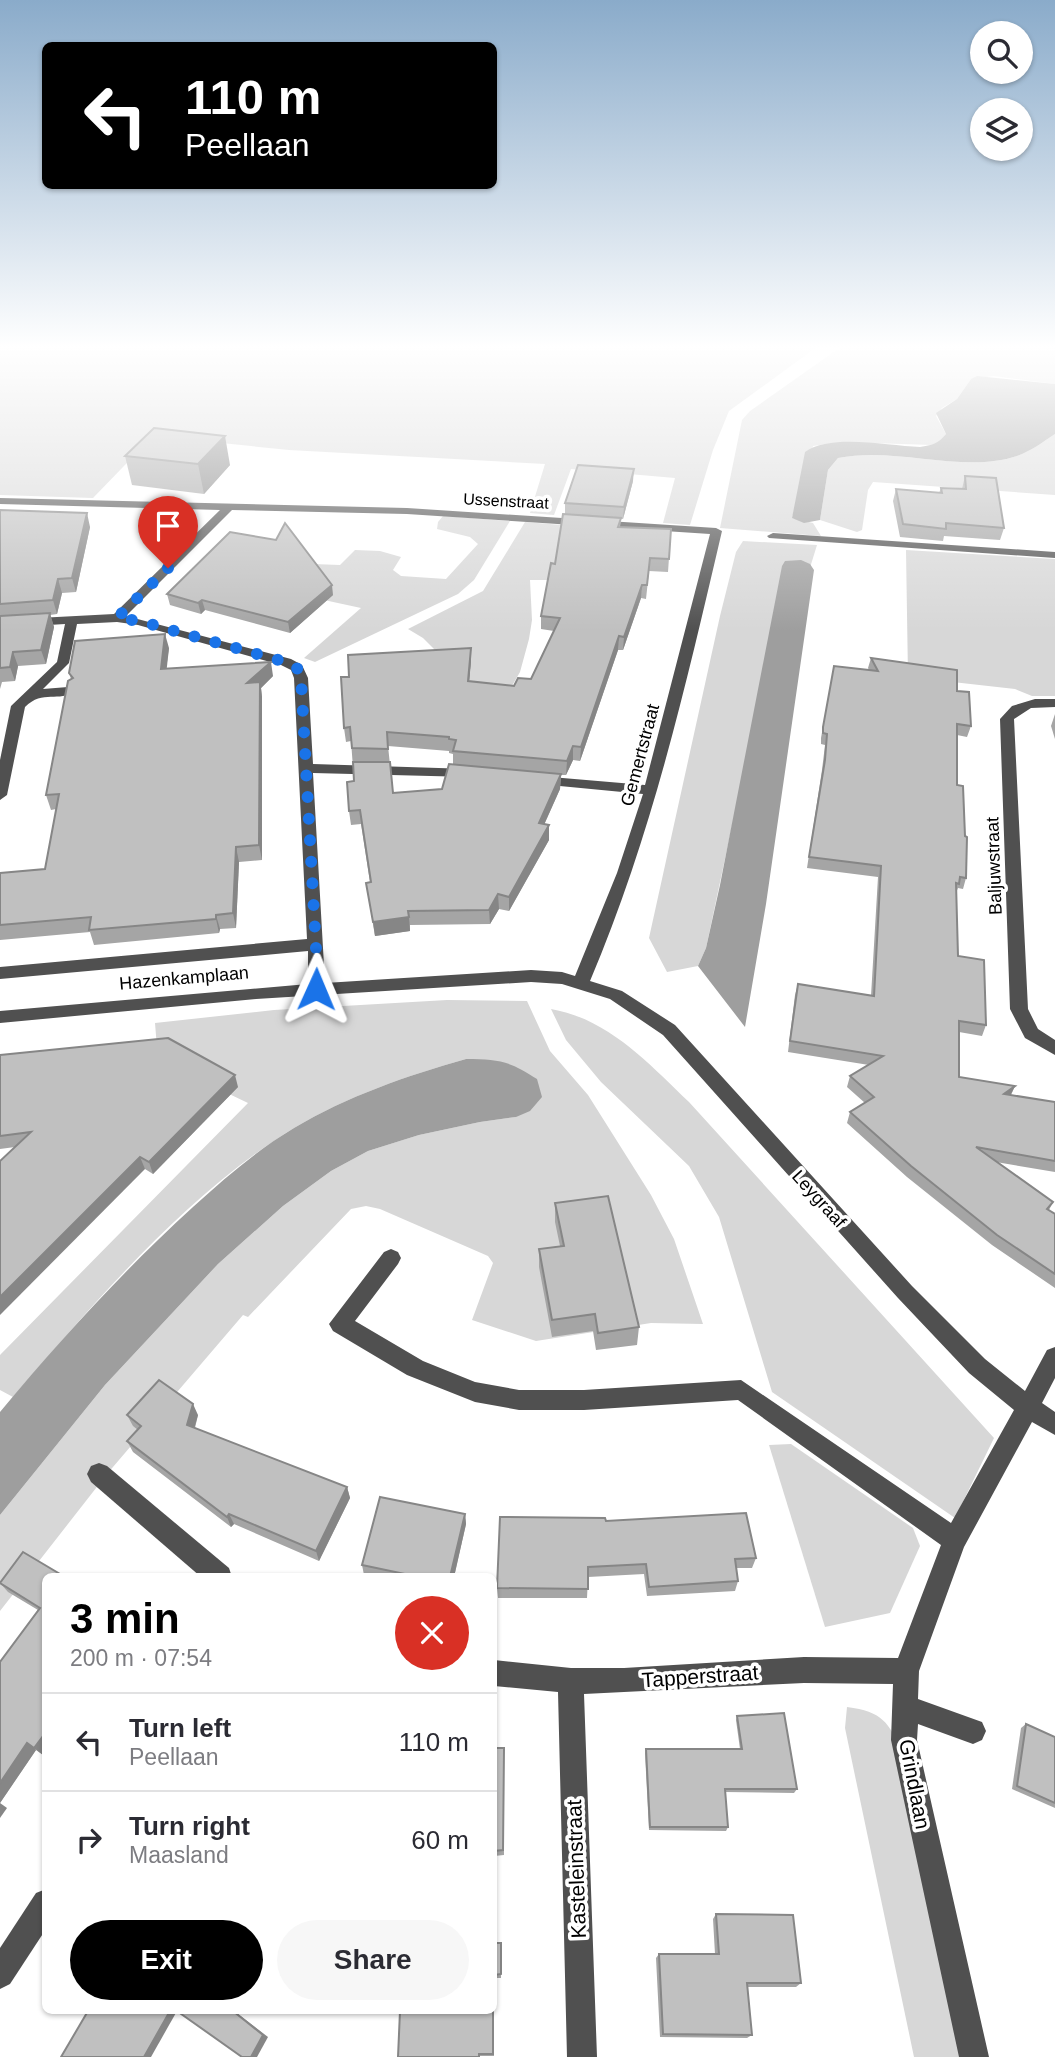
<!DOCTYPE html>
<html lang="en">
<head>
<meta charset="utf-8">
<style>
	:root { --surface:#fff; --page:#f7f7f7; --text:#2b2b33; --muted:#7c7c81; --line:#e1e1e2; --accent:#000 }
	body { margin:0; font-family:Helvetica,sans-serif; background:var(--page); color:var(--text); height:100vh; display:flex; flex-direction:column; font-size:26px; white-space:nowrap }
	* { box-sizing:border-box; margin:0 }
	p { font-size:23px; color:var(--muted) }
	.icon { flex:none; width:38px; height:38px; fill:none; stroke:currentColor; stroke-width:2; stroke-linecap:round; stroke-linejoin:round }
	.map { position:relative; flex:1; overflow:hidden }
	.panel { position:absolute; left:42px; top:1573px; width:455px; height:441px; display:flex; flex-direction:column; background:var(--surface); border-radius:10px; box-shadow:0 2px 5px #0004 }
	.panel>* { flex:none }
	.hud { position:absolute; left:42px; top:42px; width:455px; height:147px; border-radius:10px; box-shadow:0 2px 5px #0004; background:#000; color:#fff; overflow:hidden }
	.fabs { position:absolute; left:970px; top:21px; display:grid; gap:14px }
	.fabs a { display:grid; place-items:center; width:63px; height:63px; border-radius:50%; background:var(--surface); box-shadow:0 2px 5px #0004; font-size:35px }
	.pin { position:absolute; display:grid; place-items:center; width:60px; height:60px; color:#fff; margin:-72px -30px; border-radius:50% 50% 50% 0; rotate:-45deg; box-shadow:0 0 7px #0007 }
	.pin .icon { rotate:45deg }
	.me { position:absolute; width:77px; margin:-38px; rotate:1deg; stroke-linejoin:round; filter:drop-shadow(0 0 5px #0008) }
	.turn { display:flex; align-items:center; gap:24px; height:147px; padding:0 28px; font-size:32px }
	.turn .icon { width:91px; height:91px; stroke-width:2.5 }
	.turn b { display:block; font-size:49px; line-height:60px }
	.round { display:grid; place-items:center; flex:none; width:74px; height:74px; border-radius:37px; background:var(--page) }
	.overview { display:flex; align-items:center; justify-content:space-between; height:119px; padding:0 28px }
	h1 { font-size:42px; font-weight:800; line-height:52px; color:var(--accent) }
	.primary-button { display:flex; gap:14px; margin-top:auto; padding:14px 28px }
	.primary-button a { flex:1; height:80px; border-radius:42px; background:var(--accent); color:#fff; font-size:28px; font-weight:800; line-height:80px; text-align:center }
	.primary-button a+a { background:var(--page); color:var(--text) }
	ul { padding:0; list-style:none }
	li { display:flex; align-items:center; gap:21px; height:98px; padding:0 28px; border-top:2px solid var(--line) }
	li div { flex:1 }
	li b { display:block; font-size:26px }
	li em { font-style:normal }
	.map>svg:first-child { display:block }
	.green { fill:#d7d7d7 }
	.water { fill:#9e9e9e }
	.lines { fill:none; stroke-linecap:round; stroke-linejoin:round }
	.minor { fill:#505050; fill-rule:evenodd }
	.wall { fill:#a5a5a5; fill-rule:evenodd }
	.shaded-wall { fill:#868686 }
	.building { fill:#c0c0c0; stroke:#868686; stroke-width:2 }
	.route { stroke:#1a73e8; stroke-width:12; stroke-dasharray:0 21.6 }
	.labels { text-anchor:middle; dominant-baseline:central; stroke-width:7; stroke-linejoin:round; paint-order:stroke }
	.far-street-label { font-size:16px; fill:#000; stroke:#fff }
	.street-label { font-size:18px; fill:#000; stroke:#fff }
	.near-street-label { font-size:21px; fill:#000; stroke:#fff }
</style>
</head>
<body>
<div class="map">
<svg width="1055" height="2057" viewBox="0 0 1055 2057">
	<rect width="100%" height="100%" fill="#fff"/>
	<!-- green -->
	<g class="green">
		<path d="M 0,344 L 723,344 L 759,347 L 765,344 L 821,344 L 729,411 L 713,450 L 690,525 L 663,523 L 675,478 L 571,469 L 554,515 L 530,513 L 545,464 L 289,450 L 153,436 L 93,498 L 0,495 Z"/>
		<path d="M 845,344 L 1055,344 L 1055,384 L 994,376 L 971,379 L 957,399 L 942,408 L 936,416 L 946,434 L 940,442 L 932,445 L 841,442 L 813,446 L 792,518 L 813,523 L 821,536 L 720,528 L 742,420 L 750,411 Z"/>
		<path d="M 1055,434 L 1055,495 L 873,482 L 868,490 L 862,530 L 857,532 L 820,520 L 828,470 L 838,458 C 894,446 965,474 1017,456 C 1031,451 1043,442 1055,434 Z"/>
		<path d="M 443,516 L 510,521 L 474,580 L 458,594 L 315,662 L 304,658 L 361,608 L 324,600 L 313,564 L 340,565 L 355,550 L 380,551 L 401,557 L 393,570 L 401,576 L 446,579 L 478,544 L 470,537 L 437,529 L 438,522 Z"/>
		<path d="M 525,522 L 636,531 L 549,580 L 530,580 L 532,620 L 529,639 L 520,672 L 509,691 L 484,699 L 423,638 L 408,629 L 483,591 Z"/>
		<path d="M 743,541 L 817,545 L 736,807 L 706,948 L 698,966 L 667,972 L 649,938 L 720,616 L 736,552 Z"/>
		<path d="M 906,550 L 1055,559 L 1055,696 L 1032,696 L 1015,689 L 908,677 Z"/>
		<path d="M 447,1000 L 527,1001 L 550,1051 L 588,1095 L 651,1195 L 674,1239 L 703,1324 L 651,1323 L 536,1341 L 472,1320 L 493,1263 L 488,1256 L 380,1209 L 366,1206 L 351,1209 L 248,1317 L 243,1315 L 107,1474 L 0,1611 L 0,1515 L 105,1385 L 218,1264 L 283,1206 L 331,1171 L 368,1151 L 419,1135 L 480,1122 L 516,1117 L 466,1059 C 406,1076 348,1096 294,1128 C 187,1193 94,1303 13,1397 L 0,1390 L 0,1355 L 248,1103 L 158,1060 L 155,1023 L 274,1010 Z"/>
		<path d="M 551,1009 C 609,1019 649,1064 689,1102 L 994,1438 L 955,1518 L 772,1392 L 719,1217 L 689,1166 L 601,1082 L 566,1040 Z"/>
		<path d="M 791,1444 L 913,1528 L 920,1546 L 890,1613 L 825,1627 L 769,1445 Z"/>
		<path d="M 847,1707 C 883,1712 887,1721 904,1753 L 968,2057 L 914,2057 L 845,1728 Z"/>
	</g>
	<!-- water -->
	<g class="water">
		<path d="M 977,376 L 1055,384 L 1055,434 C 1043,442 1031,451 1017,456 C 964,474 895,446 838,458 L 828,470 L 820,520 L 804,523 L 792,518 L 805,452 C 831,433 889,446 920,447 C 932,445 938,444 946,434 L 936,413 L 957,399 L 971,379 Z"/>
		<path d="M 801,560 L 810,564 L 814,570 L 766,904 L 745,1027 L 698,966 L 706,948 L 720,885 L 782,566 L 785,561 Z"/>
		<path d="M 466,1059 C 498,1059 510,1061 537,1079 L 542,1097 L 530,1111 L 516,1117 L 480,1122 L 419,1135 L 368,1151 L 331,1171 L 283,1206 L 218,1264 L 105,1385 L 0,1515 L 0,1412 C 60,1340 124,1270 193,1207 C 225,1178 257,1150 294,1128 C 348,1096 406,1076 466,1059 Z"/>
	</g>
	<g class="lines">
		<!-- minor -->
		<g class="minor">
			<path d="M 0,498 L 407,508 L 716,528 L 722,531 C 686,685 652,835 590,981 L 622,991 L 675,1025 L 912,1286 L 985,1359 L 1025,1391 L 1047,1350 L 1055,1347 L 1055,1378 L 1042,1403 L 1055,1412 L 1055,1435 L 1032,1422 L 964,1547 L 919,1671 L 918,1699 L 982,1722 L 986,1731 L 982,1740 L 973,1744 L 918,1724 L 917,1740 L 989,2057 L 959,2057 L 891,1740 L 893,1684 L 804,1683 L 584,1694 L 597,2057 L 567,2057 L 558,1692 L 494,1686 L 494,1660 L 571,1668 L 624,1668 L 804,1657 L 898,1658 L 941,1545 L 738,1400 L 584,1410 L 519,1410 L 475,1402 L 407,1375 L 333,1331 L 329,1324 L 384,1252 L 391,1249 L 398,1252 L 401,1258 L 398,1264 L 355,1321 L 423,1361 L 475,1382 L 519,1390 L 584,1390 L 741,1380 L 951,1523 L 1014,1410 L 969,1373 L 898,1298 L 663,1035 L 610,999 L 562,984 L 531,982 L 256,999 L 0,1023 L 0,1011 L 308,984 L 308,951 L 0,979 L 0,967 L 307,939 L 294,678 L 291,670 L 281,665 L 138,625 L 117,622 L 77,624 L 69,663 L 43,689 L 68,687 L 75,691 C 59,703 43,689 25,707 L 7,795 L 0,800 L 0,760 L 11,706 L 57,662 L 65,624 L 0,628 L 0,620 L 114,614 L 220,510 L 0,504 ZM 232,510 L 407,514 L 710,534 L 645,785 L 539,776 L 532,780 L 539,784 L 643,794 L 617,873 L 575,976 L 562,972 L 531,970 L 325,983 L 313,773 L 470,777 L 477,773 L 470,769 L 313,764 L 308,678 L 302,665 L 291,659 L 126,616 Z"/>
			<path d="M 773,533 L 1055,552 L 1055,558 L 769,538 L 767,536 Z"/>
			<path d="M 1035,699 L 1055,699 L 1055,707 L 1031,708 L 1014,719 L 1028,1009 L 1038,1029 L 1055,1040 L 1055,1055 L 1025,1038 L 1010,1009 L 1000,719 L 1012,706 Z"/>
			<path d="M 99,1463 L 107,1466 L 229,1568 L 232,1577 L 201,1577 L 91,1482 L 87,1474 L 91,1466 Z"/>
			<path d="M 46,1889 L 46,1929 L 10,1984 L 0,1989 L 0,1948 L 36,1893 Z"/>
		</g>
	</g>
	<!-- wall -->
	<g class="wall">
		<path d="M 125,456 L 230,465 L 204,494 L 132,485 Z"/>
		<path d="M 965,476 L 1004,528 L 1000,540 L 944,536 L 943,541 L 900,537 L 893,501 L 896,489 L 939,493 L 941,488 L 962,489 Z"/>
		<path d="M 633,481 L 623,519 L 621,519 L 620,527 L 671,529 L 668,572 L 649,571 L 646,599 L 641,598 L 623,650 L 618,650 L 580,761 L 573,760 L 566,775 L 561,775 L 560,789 L 544,825 L 549,825 L 549,840 L 509,911 L 499,909 L 490,924 L 410,925 L 410,931 L 375,936 L 366,883 L 370,882 L 361,824 L 351,825 L 349,811 L 354,781 L 351,741 L 346,742 L 344,728 L 349,677 L 471,648 L 471,661 L 469,681 L 514,686 L 531,679 L 554,631 L 541,629 L 541,616 L 555,564 L 565,514 L 565,503 ZM 388,746 L 449,751 L 449,753 L 453,754 L 453,764 L 442,789 L 393,793 Z"/>
		<path d="M 0,510 L 90,527 L 76,592 L 62,593 L 57,614 L 50,615 L 54,627 L 46,664 L 18,666 L 15,681 L 2,682 L 0,689 Z"/>
		<path d="M 167,594 L 333,595 L 290,633 L 205,610 L 201,614 L 170,605 Z"/>
		<path d="M 169,648 L 166,669 L 273,676 L 261,688 L 262,697 L 262,860 L 239,862 L 236,928 L 220,929 L 219,933 L 94,945 L 90,932 L 0,940 L 0,873 L 45,869 L 56,809 L 51,810 L 46,795 L 71,679 L 69,673 Z"/>
		<path d="M 871,658 L 957,691 L 971,726 L 967,737 L 957,735 L 957,785 L 966,878 L 963,889 L 958,888 L 956,893 L 958,956 L 986,1025 L 982,1036 L 959,1032 L 959,1077 L 1015,1086 L 1011,1095 L 1055,1102 L 1055,1172 L 996,1162 L 1053,1202 L 1049,1210 L 1055,1214 L 1055,1288 L 992,1245 L 907,1177 L 847,1123 L 850,1112 L 865,1103 L 847,1087 L 850,1076 L 869,1065 L 788,1052 L 795,995 L 798,984 L 871,996 L 878,877 L 807,868 L 822,770 L 825,745 L 821,744 L 821,738 L 834,666 L 869,670 L 868,668 Z"/>
		<path d="M 1055,714 L 1055,739 L 1051,726 Z"/>
		<path d="M 0,1055 L 238,1087 L 153,1174 L 145,1169 L 15,1147 L 0,1149 Z"/>
		<path d="M 555,1203 L 639,1327 L 637,1345 L 596,1350 L 593,1331 L 552,1337 L 539,1267 L 539,1249 L 560,1246 L 555,1222 Z"/>
		<path d="M 127,1415 L 198,1415 L 195,1428 L 347,1487 L 350,1498 L 319,1561 L 234,1524 L 231,1527 L 133,1452 L 127,1441 L 138,1430 L 133,1426 Z"/>
		<path d="M 465,1514 L 466,1524 L 454,1577 L 372,1577 L 364,1575 L 362,1565 Z"/>
		<path d="M 606,1521 L 756,1558 L 752,1568 L 736,1568 L 738,1581 L 735,1591 L 647,1596 L 644,1574 L 588,1577 L 587,1598 L 498,1598 L 497,1588 Z"/>
		<path d="M 46,1577 L 46,1751 L 43,1755 L 36,1750 L 0,1803 L 0,1662 L 38,1610 L 8,1592 L 0,1583 Z"/>
		<path d="M 737,1716 L 797,1789 L 794,1793 L 725,1792 L 728,1827 L 726,1831 L 649,1830 L 645,1753 L 646,1749 L 740,1749 L 736,1720 Z"/>
		<path d="M 1026,1724 L 1055,1737 L 1055,1808 L 1012,1789 L 1021,1728 Z"/>
		<path d="M 494,1748 L 504,1748 L 504,1855 L 494,1856 Z"/>
		<path d="M 716,1914 L 801,1983 L 796,1987 L 747,1987 L 752,2035 L 747,2038 L 660,2037 L 656,1958 L 659,1954 L 715,1954 L 713,1919 Z"/>
		<path d="M 494,1943 L 501,1943 L 501,1978 L 494,1978 L 494,2056 L 480,2056 L 400,2011 Z"/>
	</g>
	<!-- shaded-wall -->
	<g class="shaded-wall">
		<path d="M 225,436 L 230,465 L 204,494 L 198,464 Z"/>
		<path d="M 634,469 L 633,481 L 623,519 L 624,507 Z"/>
		<path d="M 87,513 L 90,527 L 76,592 L 72,578 Z"/>
		<path d="M 58,579 L 62,593 L 57,614 L 53,600 Z"/>
		<path d="M 332,585 L 333,595 L 290,633 L 288,622 Z"/>
		<path d="M 642,585 L 641,598 L 623,650 L 624,637 Z"/>
		<path d="M 202,600 L 205,610 L 201,614 L 198,603 Z"/>
		<path d="M 50,613 L 54,627 L 46,664 L 41,650 Z"/>
		<path d="M 165,634 L 169,648 L 165,684 L 161,669 Z"/>
		<path d="M 619,636 L 618,650 L 580,761 L 581,747 Z"/>
		<path d="M 471,648 L 471,661 L 468,695 L 468,681 Z"/>
		<path d="M 13,652 L 18,666 L 15,681 L 10,667 Z"/>
		<path d="M 271,662 L 273,676 L 261,688 L 262,697 L 262,860 L 259,845 L 247,683 Z"/>
		<path d="M 573,746 L 573,760 L 566,775 L 567,761 Z"/>
		<path d="M 561,774 L 560,789 L 538,838 L 539,823 Z"/>
		<path d="M 549,825 L 549,840 L 509,911 L 509,897 Z"/>
		<path d="M 236,847 L 239,862 L 236,928 L 233,913 Z"/>
		<path d="M 498,894 L 499,909 L 490,924 L 489,910 Z"/>
		<path d="M 216,915 L 220,929 L 219,933 L 216,919 Z"/>
		<path d="M 409,917 L 410,931 L 375,936 L 373,922 Z"/>
		<path d="M 235,1075 L 238,1087 L 153,1174 L 149,1162 Z"/>
		<path d="M 1015,1086 L 1010,1096 L 1004,1094 Z"/>
		<path d="M 140,1157 L 145,1169 L 0,1315 L 0,1297 Z"/>
		<path d="M 193,1404 L 198,1415 L 192,1436 L 187,1425 Z"/>
		<path d="M 347,1487 L 350,1498 L 319,1561 L 316,1551 Z"/>
		<path d="M 229,1514 L 234,1524 L 231,1527 L 227,1517 Z"/>
		<path d="M 465,1514 L 466,1524 L 454,1577 L 450,1577 Z"/>
		<path d="M 46,1732 L 46,1751 L 43,1755 L 34,1748 Z"/>
		<path d="M 27,1743 L 36,1750 L 0,1803 L 0,1783 Z"/>
		<path d="M 0,1803 L 7,1808 L 0,1818 Z"/>
		<path d="M 170,2011 L 177,2011 L 151,2057 L 144,2057 Z"/>
		<path d="M 233,2011 L 234,2011 L 268,2037 L 257,2057 L 251,2057 Z"/>
	</g>
	<!-- building -->
	<g class="building">
		<path d="M 154,428 L 225,436 L 198,464 L 125,456 Z"/>
		<path d="M 578,465 L 634,469 L 624,507 L 565,503 Z"/>
		<path d="M 965,476 L 996,478 L 1004,528 L 946,523 L 946,529 L 903,524 L 896,489 L 942,493 L 941,488 L 966,489 Z"/>
		<path d="M 0,510 L 87,513 L 72,578 L 58,579 L 53,600 L 0,604 Z"/>
		<path d="M 563,514 L 621,518 L 618,527 L 671,529 L 669,559 L 650,558 L 647,585 L 642,585 L 624,637 L 619,636 L 581,747 L 573,746 L 567,761 L 453,751 L 456,740 L 449,739 L 449,737 L 387,732 L 388,749 L 352,748 L 350,727 L 344,728 L 341,677 L 349,677 L 348,655 L 471,648 L 468,681 L 514,686 L 518,678 L 531,679 L 560,618 L 541,616 L 551,563 L 555,564 Z"/>
		<path d="M 285,523 L 332,585 L 288,622 L 202,600 L 198,603 L 167,594 L 230,532 L 276,540 Z"/>
		<path d="M 50,613 L 41,650 L 13,652 L 10,667 L 0,668 L 0,616 Z"/>
		<path d="M 165,634 L 161,669 L 271,662 L 247,683 L 260,682 L 259,845 L 236,847 L 233,913 L 216,915 L 216,919 L 89,930 L 91,917 L 0,925 L 0,873 L 45,869 L 59,794 L 46,795 L 68,681 L 73,678 L 69,673 L 75,641 Z"/>
		<path d="M 871,658 L 957,670 L 957,691 L 969,692 L 971,726 L 957,724 L 957,785 L 963,786 L 965,836 L 967,837 L 966,878 L 960,877 L 959,884 L 956,883 L 958,956 L 984,960 L 986,1025 L 959,1021 L 959,1077 L 1015,1086 L 1004,1094 L 1055,1102 L 1055,1161 L 976,1147 L 1053,1202 L 1047,1209 L 1055,1214 L 1055,1274 L 997,1235 L 911,1166 L 850,1112 L 874,1097 L 850,1076 L 883,1056 L 790,1041 L 798,984 L 874,996 L 881,866 L 809,857 L 825,760 L 827,734 L 823,733 L 823,727 L 834,666 L 878,671 Z"/>
		<path d="M 353,762 L 390,762 L 393,793 L 442,789 L 449,764 L 561,774 L 539,823 L 549,825 L 509,897 L 498,894 L 489,910 L 408,911 L 409,917 L 373,922 L 366,883 L 371,882 L 360,810 L 349,811 L 347,782 L 354,781 Z"/>
		<path d="M 168,1038 L 235,1075 L 149,1162 L 140,1157 L 0,1297 L 0,1161 L 31,1132 L 0,1136 L 0,1055 Z"/>
		<path d="M 608,1196 L 639,1327 L 598,1333 L 595,1314 L 552,1320 L 539,1249 L 564,1246 L 555,1203 Z"/>
		<path d="M 159,1380 L 193,1404 L 187,1425 L 347,1487 L 316,1551 L 229,1514 L 227,1517 L 127,1441 L 141,1426 L 127,1415 Z"/>
		<path d="M 380,1497 L 465,1514 L 450,1577 L 419,1577 L 362,1565 Z"/>
		<path d="M 746,1513 L 756,1558 L 735,1559 L 738,1581 L 649,1587 L 646,1564 L 588,1567 L 588,1589 L 497,1588 L 500,1517 L 605,1518 L 606,1521 Z"/>
		<path d="M 23,1552 L 65,1577 L 46,1577 L 46,1732 L 34,1748 L 27,1743 L 0,1783 L 0,1662 L 40,1608 L 0,1583 Z"/>
		<path d="M 784,1713 L 797,1789 L 725,1789 L 728,1827 L 650,1827 L 646,1749 L 742,1749 L 737,1716 Z"/>
		<path d="M 1026,1724 L 1055,1737 L 1055,1803 L 1017,1786 Z"/>
		<path d="M 494,1748 L 504,1748 L 503,1850 L 494,1851 Z"/>
		<path d="M 716,1914 L 793,1915 L 801,1983 L 747,1983 L 752,2035 L 663,2034 L 659,1954 L 719,1954 Z"/>
		<path d="M 494,1943 L 501,1943 L 501,1974 L 494,1975 L 494,2008 Z"/>
		<path d="M 88,2011 L 170,2011 L 144,2057 L 61,2057 Z"/>
		<path d="M 177,2011 L 233,2011 L 263,2035 L 251,2057 L 242,2057 Z"/>
		<path d="M 400,2011 L 493,2011 L 493,2054 L 479,2054 L 479,2057 L 398,2057 Z"/>
	</g>
	<!-- sky -->
	<linearGradient id="sky" x2="0" y2="1"><stop stop-color="#8aabca"/><stop offset="0.55" stop-color="#fff"/><stop offset="1" stop-color="#fff" stop-opacity="0"/></linearGradient>
	<rect width="1055" height="631" fill="url(#sky)"/>
	<g class="lines">
		<!-- route -->
		<path class="route" d="M 168,568 L 117,618 L 139,621 L 286,662 L 297,668 L 301,678 L 317,967 L 316,989"/>
	</g>
	<g class="labels">
		<!-- far-street labels -->
		<g class="far-street-label">
			<text transform="translate(506 501) rotate(3)">Ussenstraat</text>
		</g>
		<!-- street labels -->
		<g class="street-label">
			<text transform="translate(640 755) rotate(-75)">Gemertstraat</text>
			<text transform="translate(994 866) rotate(-92)">Baljuwstraat</text>
			<text transform="translate(184 978) rotate(-5)">Hazenkamplaan</text>
			<text transform="translate(819 1199) rotate(48)">Leygraaf</text>
		</g>
		<!-- near-street labels -->
		<g class="near-street-label">
			<text transform="translate(700 1676) rotate(-4)">Tapperstraat</text>
			<text transform="translate(915 1784) rotate(79)">Grindlaan</text>
			<text transform="translate(576 1869) rotate(-92)">Kasteleinstraat</text>
		</g>
	</g>
</svg>
<div class="fabs">
<a><svg class="icon" aria-label="search" viewBox="0 0 24 24"><circle cx="10" cy="10" r="6"/><path d="M15 15l6 6"/></svg></a>
<a><svg class="icon" aria-label="layers" viewBox="0 0 24 24"><path d="M12 4l9 5-9 5-9-5zM3 14l9 5 9-5"/></svg></a>
</div>
<div class="pin" style="left:168px;top:568px;background:#d93025"><svg class="icon" aria-label="arrive" viewBox="0 0 24 24"><path d="M6 21V4h12l-3 4 3 4H6"/></svg></div>
<svg class="me" style="left:316px;top:989px" viewBox="-20 -20 40 40"><path d="M0-17L14 15 0 8-14 15z" fill="#1a73e8" stroke="#fff" stroke-width="4"/></svg>
<div class="hud">
<div class="turn"><svg class="icon" aria-label="left" viewBox="0 0 24 24"><path d="M17 20v-9H6M10 6l-5 5 5 5"/></svg><div><b>110 m</b>Peellaan</div></div>
</div>
<section class="panel">
<div class="overview"><div><h1>3 min</h1><p>200 m · 07:54</p></div><a class="round" style="background:#d93025;color:#fff"><svg class="icon" aria-label="close" viewBox="0 0 24 24"><path d="M6 6l12 12M18 6L6 18"/></svg></a></div>
<ul>
<li><svg class="icon" aria-label="left" viewBox="0 0 24 24"><path d="M17 20v-9H6M10 6l-5 5 5 5"/></svg><div><b>Turn left</b><p>Peellaan</p></div><em>110 m</em></li>
<li><svg class="icon" aria-label="right" viewBox="0 0 24 24"><path d="M7 20v-9h11M14 6l5 5-5 5"/></svg><div><b>Turn right</b><p>Maasland</p></div><em>60 m</em></li>
</ul>
<div class="primary-button"><a>Exit</a><a>Share</a></div>
</section>
</div>
</body>
</html>
